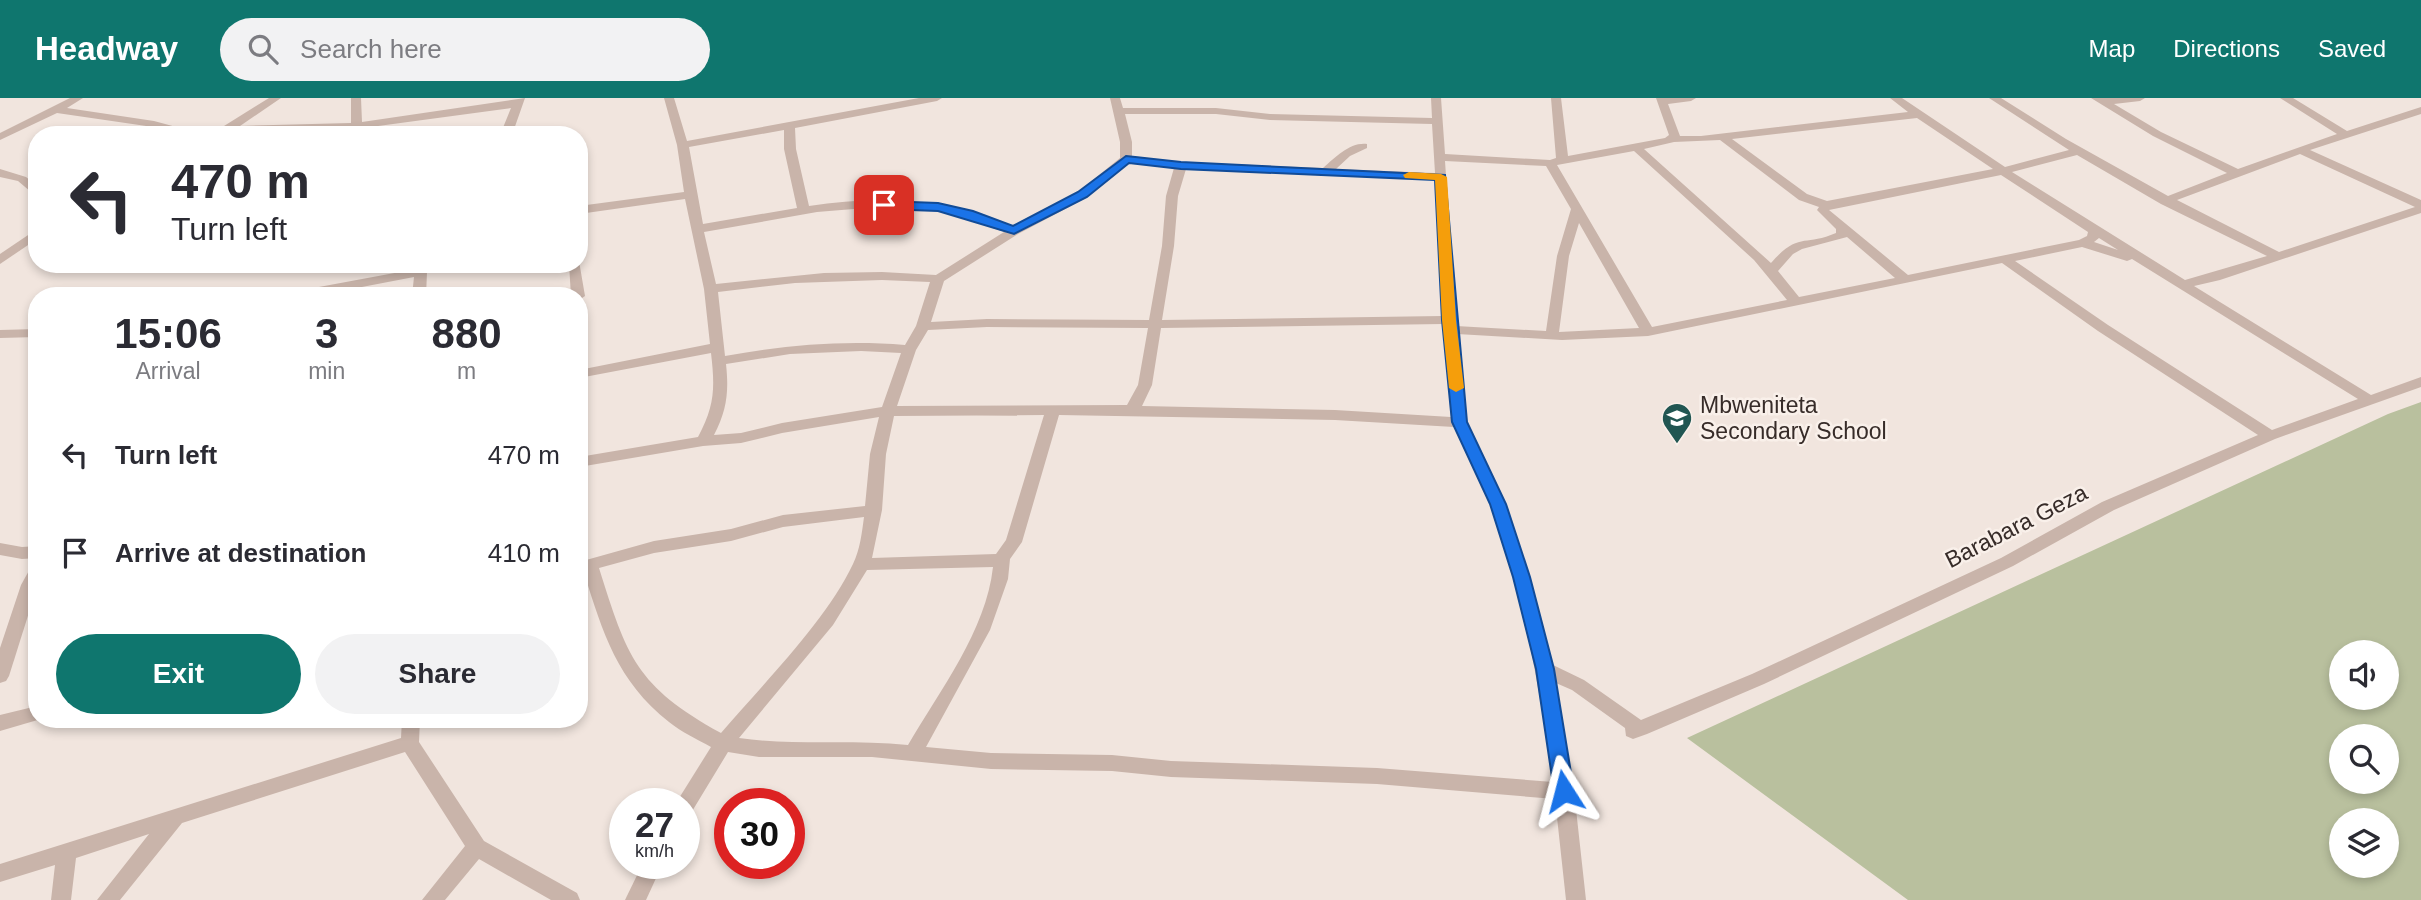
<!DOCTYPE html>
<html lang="en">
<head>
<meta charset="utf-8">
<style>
	:root { --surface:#fff; --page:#f2f2f3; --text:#2b2b33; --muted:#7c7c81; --accent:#0f766e }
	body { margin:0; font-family:Arial,sans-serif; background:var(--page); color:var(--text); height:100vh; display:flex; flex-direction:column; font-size:26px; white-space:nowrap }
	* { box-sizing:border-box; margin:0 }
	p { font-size:23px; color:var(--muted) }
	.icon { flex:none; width:38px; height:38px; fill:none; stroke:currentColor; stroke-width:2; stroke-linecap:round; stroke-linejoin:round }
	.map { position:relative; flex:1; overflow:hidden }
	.panel { position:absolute; left:28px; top:189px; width:560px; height:441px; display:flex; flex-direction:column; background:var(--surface); border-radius:28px; box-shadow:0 4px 10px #0003 }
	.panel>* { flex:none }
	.hud { position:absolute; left:28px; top:28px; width:560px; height:147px; border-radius:28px; box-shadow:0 4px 10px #0003; background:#fff; color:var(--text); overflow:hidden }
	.controls { position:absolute; left:2329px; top:542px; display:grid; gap:14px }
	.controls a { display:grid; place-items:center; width:70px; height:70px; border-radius:50%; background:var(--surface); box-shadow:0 4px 10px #0003; font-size:35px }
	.speed { position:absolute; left:609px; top:690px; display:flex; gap:14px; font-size:35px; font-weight:700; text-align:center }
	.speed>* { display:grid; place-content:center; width:91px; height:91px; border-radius:50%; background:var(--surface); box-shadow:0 4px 10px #0003; line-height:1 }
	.speed small { font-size:18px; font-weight:400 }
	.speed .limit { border:10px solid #d22; background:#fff; color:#111 }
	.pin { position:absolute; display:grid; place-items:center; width:60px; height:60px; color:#fff; margin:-30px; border-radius:14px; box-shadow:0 4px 10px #0006 }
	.me { position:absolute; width:77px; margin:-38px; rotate:351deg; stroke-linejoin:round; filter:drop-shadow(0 0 5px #0008) }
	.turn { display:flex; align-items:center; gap:24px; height:147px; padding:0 28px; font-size:32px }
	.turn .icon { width:91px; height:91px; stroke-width:2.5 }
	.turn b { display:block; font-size:49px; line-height:60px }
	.eta { display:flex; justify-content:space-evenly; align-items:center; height:119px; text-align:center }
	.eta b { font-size:42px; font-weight:700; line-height:49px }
	.button { display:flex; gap:14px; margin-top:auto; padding:14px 28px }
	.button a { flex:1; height:80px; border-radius:42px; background:var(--accent); color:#fff; font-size:28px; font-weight:700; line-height:80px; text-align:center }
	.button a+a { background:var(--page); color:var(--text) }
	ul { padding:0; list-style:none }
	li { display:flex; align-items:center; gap:21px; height:98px; padding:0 28px }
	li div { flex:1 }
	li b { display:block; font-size:26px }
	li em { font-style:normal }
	header { display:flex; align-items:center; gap:42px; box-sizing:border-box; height:98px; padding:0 35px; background:var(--accent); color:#fff }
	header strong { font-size:33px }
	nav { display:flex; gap:38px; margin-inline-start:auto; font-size:24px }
	.search { width:490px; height:63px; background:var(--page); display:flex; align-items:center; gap:18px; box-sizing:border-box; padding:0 24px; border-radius:38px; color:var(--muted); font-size:26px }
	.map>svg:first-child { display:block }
	.green { fill:#b9c09e; fill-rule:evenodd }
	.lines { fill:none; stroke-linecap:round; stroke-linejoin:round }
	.minor { fill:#c9b4aa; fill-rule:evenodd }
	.route { fill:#1a73e8; stroke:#114b97; stroke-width:2 }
	.slow { fill:#f59e0b }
	.labels { text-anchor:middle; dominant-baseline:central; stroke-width:5; stroke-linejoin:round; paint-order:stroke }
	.poi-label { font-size:23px; fill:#372c29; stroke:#f9f0ea; text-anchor:start }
	.street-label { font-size:23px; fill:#372c29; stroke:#f9f0ea }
</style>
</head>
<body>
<header>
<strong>Headway</strong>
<div class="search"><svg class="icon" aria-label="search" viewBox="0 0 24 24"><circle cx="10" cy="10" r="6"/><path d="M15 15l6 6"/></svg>Search here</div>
<nav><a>Map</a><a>Directions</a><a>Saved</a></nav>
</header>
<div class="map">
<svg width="2421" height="802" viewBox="0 0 2421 802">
	<rect width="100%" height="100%" fill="#f1e5de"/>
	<!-- green -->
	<path class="green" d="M 2421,304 L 2421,802 L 1908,802 L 1687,640 L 2388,316 ZM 2342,555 L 2387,555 L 2387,600 L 2342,600 ZM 2342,639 L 2387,639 L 2387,684 L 2342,684 ZM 2342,723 L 2387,723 L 2387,768 L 2342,768 Z"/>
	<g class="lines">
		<!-- minor -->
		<g class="minor">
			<path d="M 70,0 L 83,0 L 67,10 L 154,23 L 191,33 L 224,28 L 269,0 L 281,0 L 240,28 L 351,25 L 351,0 L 361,0 L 362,24 L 525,0 L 512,37 L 500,37 L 511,10 L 341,33 L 203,37 L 180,37 L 153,29 L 57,15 L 0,42 L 0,35 Z"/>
			<path d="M 664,0 L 674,0 L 687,43 L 919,0 L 942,0 L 937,3 L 795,30 L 796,51 L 809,108 C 882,97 944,101 1013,128 L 1078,94 L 1120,60 L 1120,44 L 1110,0 L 1120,0 L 1123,10 L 1216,10 L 1270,16 L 1432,20 L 1431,0 L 1441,0 L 1445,56 L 1550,62 L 1556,60 L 1551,0 L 1561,0 L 1568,58 L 1665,40 L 1669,37 L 1656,0 L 1696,0 L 1691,3 L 1668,6 L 1680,38 L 1701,38 L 1908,14 L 1890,0 L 1902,0 L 2005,69 L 2069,52 L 1989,0 L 2001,0 L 2066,41 L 2168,98 L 2227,75 L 2153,38 L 2091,0 L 2145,0 L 2140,3 L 2114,6 L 2161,34 L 2238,71 L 2337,36 L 2280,0 L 2293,0 L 2347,33 L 2421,9 L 2421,16 L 2310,52 L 2421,102 L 2421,115 L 2220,182 L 2194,188 L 2371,297 L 2421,279 L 2421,289 L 2275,341 L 2114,412 L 2013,468 L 1764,586 L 1647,636 L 1633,641 L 1626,638 L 1625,630 L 1572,592 L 1556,585 L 1574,693 L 1586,802 L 1566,802 L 1555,701 L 1377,686 L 1171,679 L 1112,673 L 991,671 L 872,659 L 759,659 L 728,654 L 691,715 L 684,717 L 684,705 L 676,705 L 711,649 C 697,641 681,634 669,624 C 617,583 603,535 584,475 L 579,474 L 579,464 L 654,443 L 731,431 L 783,417 L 865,408 L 870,356 L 879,319 L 782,335 L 741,345 L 703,348 L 579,369 L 579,359 L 698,339 C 715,307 715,290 711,255 L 579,280 L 579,272 L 710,246 L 704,191 L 685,101 L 579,116 L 579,108 L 684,94 L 677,47 ZM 1125,16 L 1216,16 L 1270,22 L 1432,26 L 1435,75 L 1336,71 L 1350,58 L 1367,50 L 1367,46 C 1350,44 1336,59 1323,70 L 1181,64 L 1132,58 L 1132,44 ZM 1917,20 L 1993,71 L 1827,103 L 1807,96 L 1732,41 ZM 784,32 L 784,51 L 797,110 L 703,126 L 689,49 ZM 1720,42 L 1799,102 L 1819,109 L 1817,112 L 1836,131 L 1836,135 C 1804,149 1799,133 1771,165 L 1644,51 L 1674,44 ZM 1634,53 L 1754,162 L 1787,202 L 1652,229 L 1557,67 ZM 2300,56 L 2415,109 L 2279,154 L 2177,102 ZM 2077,57 L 2161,106 L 2267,158 L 2185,182 L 2012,74 ZM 1445,63 L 1546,68 L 1571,111 L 1557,158 L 1546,233 L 1456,228 ZM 1129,65 L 1174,70 L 1166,98 L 1162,148 L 1149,222 L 987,221 L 931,224 L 944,183 L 1018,136 L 1086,100 ZM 1186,71 L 1435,82 L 1442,218 L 1162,222 L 1174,148 L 1178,98 ZM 2001,77 L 2088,134 L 2087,138 L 2079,142 L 1908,177 L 1829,112 ZM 878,109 L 947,114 L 1004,134 L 936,177 L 882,174 L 824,175 L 716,186 L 704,134 L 817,114 ZM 1579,125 L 1639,230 L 1559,234 L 1569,158 ZM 1847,139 L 1895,180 L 1799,199 L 1778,173 L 1793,156 L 1802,151 ZM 2099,140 L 2118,152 L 2094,144 ZM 2082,149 L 2127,163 L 2132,161 L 2358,301 L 2272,332 L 2108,227 L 2015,163 ZM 2002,165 L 2098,233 L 2258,337 L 2102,404 L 2001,460 L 1752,576 L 1641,622 L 1584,582 L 1553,567 L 1529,479 L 1506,406 L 1466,324 L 1457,236 L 1562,242 L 1648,238 ZM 882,182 L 930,184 L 916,228 L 905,247 C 844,242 785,247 725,258 L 718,194 L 795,185 ZM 1443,226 L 1451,319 L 1335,312 L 1142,308 L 1152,287 L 1161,230 ZM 987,229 L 1148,230 L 1138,287 L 1127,307 L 897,308 L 916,252 L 928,232 ZM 861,253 L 901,255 L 882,309 L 782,325 L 741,335 L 714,337 C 727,312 729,294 726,266 L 790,256 ZM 1044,317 L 1006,442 L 996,456 L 872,460 L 882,412 L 886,356 L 894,318 ZM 1059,317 L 1335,322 L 1454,329 C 1466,354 1480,380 1490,406 C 1524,495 1539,590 1553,684 L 1377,670 L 1171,663 L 1112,657 L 991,655 L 926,649 L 990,532 L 1008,481 L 1010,461 L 1022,444 ZM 864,419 C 862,434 860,452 853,466 C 826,523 763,586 721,635 C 636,588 627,559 599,470 L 654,455 L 731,443 L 783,429 ZM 993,469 C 986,533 940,592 908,647 C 851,641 794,648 739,640 L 833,527 L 867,472 Z"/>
			<path d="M 0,71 L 26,79 L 37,88 L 37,99 L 18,83 L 0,79 Z"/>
			<path d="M 37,131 L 37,141 L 0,166 L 0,156 Z"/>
			<path d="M 579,163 L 585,198 L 579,202 L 579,198 L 571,198 L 569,166 L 579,166 Z"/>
			<path d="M 418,166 L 431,166 L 427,174 L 426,198 L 412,198 L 414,179 L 315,198 L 286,198 L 292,194 L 416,171 Z"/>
			<path d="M 37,231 L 37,239 L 0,240 L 0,232 Z"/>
			<path d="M 0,445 L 22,449 L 37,448 L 37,460 L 22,461 L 0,457 Z"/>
			<path d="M 37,467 L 37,489 L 9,578 L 6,583 L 0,585 L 0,550 L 21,487 L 31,469 Z"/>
			<path d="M 37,608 L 37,621 L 41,621 L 0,633 L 0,617 Z"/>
			<path d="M 402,621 L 420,621 L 419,644 L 484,743 L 577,795 L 580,802 L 551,802 L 479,761 L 445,802 L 422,802 L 465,748 L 405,654 L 182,725 L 120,802 L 97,802 L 149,736 L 76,760 L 71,802 L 51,802 L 55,767 L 0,784 L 0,766 L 401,640 Z"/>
			<path d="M 643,765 L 663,765 L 646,802 L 625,802 Z"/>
		</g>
	</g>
	<!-- route -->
	<path class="route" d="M 1126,58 L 1181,64 L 1445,77 L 1467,324 L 1506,406 L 1530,479 L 1554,571 L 1574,693 L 1571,699 L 1564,701 L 1557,699 L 1554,693 L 1536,571 L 1513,479 L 1490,406 L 1452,324 L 1442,222 L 1435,82 L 1181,71 L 1129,65 L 1087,99 L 1014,136 L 938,113 L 884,111 L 877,107 L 884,103 L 938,105 L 973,113 L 1013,128 L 1078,94 Z"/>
	<!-- slow -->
	<path class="slow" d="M 1409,74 L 1441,76 L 1447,79 L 1456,222 L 1464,290 L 1456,294 L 1449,290 L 1442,222 L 1435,82 L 1405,80 L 1403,77 Z"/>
	<!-- icons -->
	<defs>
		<g id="school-pin" transform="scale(1.575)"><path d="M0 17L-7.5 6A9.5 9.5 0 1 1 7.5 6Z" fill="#215652" stroke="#f9f0ea"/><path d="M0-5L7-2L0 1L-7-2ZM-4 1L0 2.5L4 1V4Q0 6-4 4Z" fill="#fff"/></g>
	</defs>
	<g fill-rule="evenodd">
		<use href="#school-pin" x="1677" y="320"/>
	</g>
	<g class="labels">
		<!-- poi labels -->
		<g class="poi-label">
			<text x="1700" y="307">Mbweniteta<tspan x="1700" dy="26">Secondary School</tspan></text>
		</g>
		<!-- street labels -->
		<g class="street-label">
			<text transform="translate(2016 428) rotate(-27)">Barabara Geza</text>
		</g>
	</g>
</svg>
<div class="controls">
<a><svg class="icon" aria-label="sound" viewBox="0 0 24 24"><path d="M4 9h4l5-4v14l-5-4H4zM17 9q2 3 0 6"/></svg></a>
<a><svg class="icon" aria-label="search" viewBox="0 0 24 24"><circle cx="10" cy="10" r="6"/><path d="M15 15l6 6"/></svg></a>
<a><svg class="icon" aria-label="layers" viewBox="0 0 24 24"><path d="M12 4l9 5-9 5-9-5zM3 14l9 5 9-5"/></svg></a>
</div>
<div class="speed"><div>27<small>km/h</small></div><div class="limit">30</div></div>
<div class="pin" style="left:884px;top:107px;background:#d93025"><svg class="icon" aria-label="arrive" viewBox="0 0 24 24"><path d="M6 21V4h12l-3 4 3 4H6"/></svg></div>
<svg class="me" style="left:1564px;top:693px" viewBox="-20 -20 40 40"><path d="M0-17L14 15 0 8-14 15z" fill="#1a73e8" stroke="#fff" stroke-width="4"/></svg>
<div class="hud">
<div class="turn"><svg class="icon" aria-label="left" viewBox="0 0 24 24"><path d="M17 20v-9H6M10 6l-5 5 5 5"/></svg><div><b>470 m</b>Turn left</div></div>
</div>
<section class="panel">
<div class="eta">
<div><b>15:06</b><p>Arrival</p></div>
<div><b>3</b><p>min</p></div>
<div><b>880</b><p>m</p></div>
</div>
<ul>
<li><svg class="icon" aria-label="left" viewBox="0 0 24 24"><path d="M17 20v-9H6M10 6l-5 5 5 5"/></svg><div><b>Turn left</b></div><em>470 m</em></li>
<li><svg class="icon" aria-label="arrive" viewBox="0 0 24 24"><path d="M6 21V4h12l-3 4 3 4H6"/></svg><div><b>Arrive at destination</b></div><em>410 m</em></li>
</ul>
<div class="button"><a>Exit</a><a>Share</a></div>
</section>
</div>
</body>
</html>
